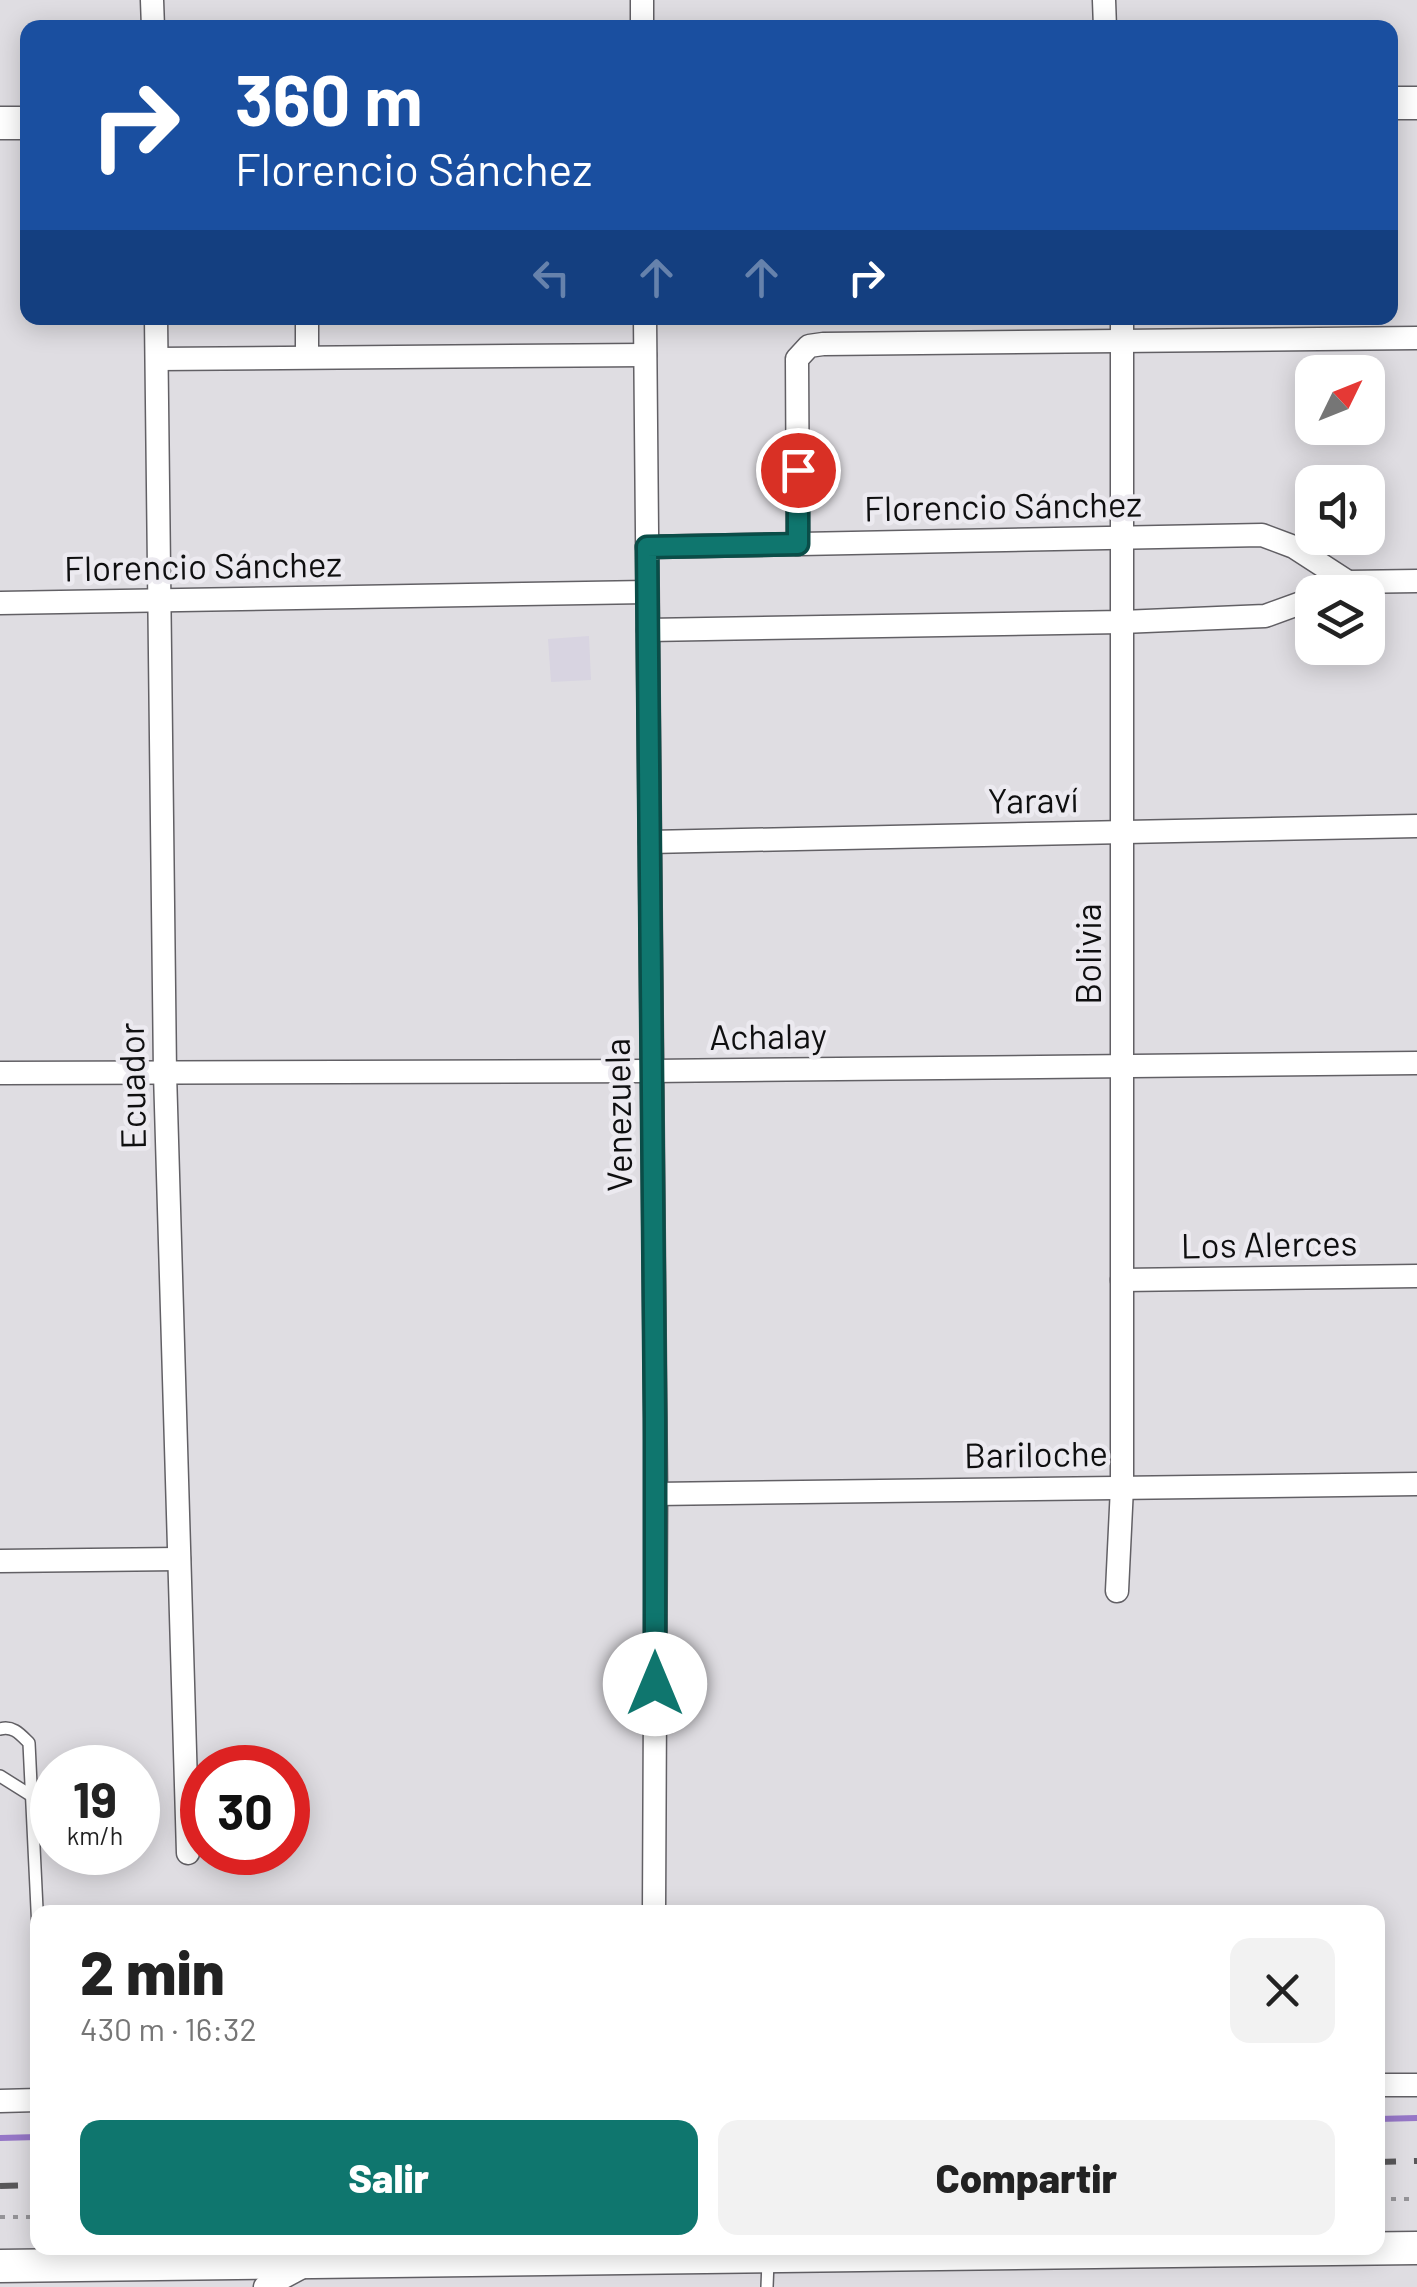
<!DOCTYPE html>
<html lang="es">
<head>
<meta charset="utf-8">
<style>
	:root { --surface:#fff; --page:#f2f2f2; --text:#222; --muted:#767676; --accent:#0f766e }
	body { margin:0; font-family:Barlow,sans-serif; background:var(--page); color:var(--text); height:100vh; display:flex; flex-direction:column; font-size:38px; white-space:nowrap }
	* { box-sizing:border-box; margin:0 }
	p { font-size:32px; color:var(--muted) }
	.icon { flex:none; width:55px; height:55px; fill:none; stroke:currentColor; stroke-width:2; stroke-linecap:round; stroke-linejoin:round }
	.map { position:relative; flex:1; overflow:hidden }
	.drawer { position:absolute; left:30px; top:1905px; width:1355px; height:350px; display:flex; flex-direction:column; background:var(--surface); border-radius:20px; box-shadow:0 5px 25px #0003 }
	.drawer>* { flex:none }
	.hud { position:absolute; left:20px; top:20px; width:1378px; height:305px; border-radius:20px; box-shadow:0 5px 25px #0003; background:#1a4fa0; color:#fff; overflow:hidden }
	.needle { width:65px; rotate:47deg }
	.fabs { position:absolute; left:1295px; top:355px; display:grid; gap:20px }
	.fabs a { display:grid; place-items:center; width:90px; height:90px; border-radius:20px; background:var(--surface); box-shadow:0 5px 25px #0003; font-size:50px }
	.speed { position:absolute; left:30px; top:1745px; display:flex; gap:20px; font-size:50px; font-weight:700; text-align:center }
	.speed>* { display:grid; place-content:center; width:130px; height:130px; border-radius:50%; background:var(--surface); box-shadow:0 5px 25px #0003; line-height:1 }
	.speed small { font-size:25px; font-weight:400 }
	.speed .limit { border:15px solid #d22; background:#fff; color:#111 }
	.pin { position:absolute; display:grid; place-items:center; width:85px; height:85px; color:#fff; margin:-42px; border:5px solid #fff; border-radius:50%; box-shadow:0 2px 10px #0007 }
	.me { position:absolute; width:110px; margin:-55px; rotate:0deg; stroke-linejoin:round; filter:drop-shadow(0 0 8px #0008) }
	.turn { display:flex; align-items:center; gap:35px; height:210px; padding:0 50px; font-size:45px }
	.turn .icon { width:130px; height:130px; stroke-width:2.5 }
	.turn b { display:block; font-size:70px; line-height:85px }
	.lanes { display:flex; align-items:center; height:95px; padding:0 50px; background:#0003; justify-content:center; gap:50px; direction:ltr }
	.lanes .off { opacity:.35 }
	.round { display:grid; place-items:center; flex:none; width:105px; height:105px; border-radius:20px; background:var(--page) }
	.overview { display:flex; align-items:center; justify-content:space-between; height:170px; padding:0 50px }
	h1 { font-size:60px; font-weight:800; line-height:75px }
	.button { display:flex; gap:20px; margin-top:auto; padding:20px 50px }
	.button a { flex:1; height:115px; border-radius:20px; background:var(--accent); color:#fff; font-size:40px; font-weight:800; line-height:115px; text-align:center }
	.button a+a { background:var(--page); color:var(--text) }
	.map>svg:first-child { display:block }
	.built { fill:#d8d4e1 }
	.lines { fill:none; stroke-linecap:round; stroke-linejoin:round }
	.stream { stroke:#9677c7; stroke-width:6 }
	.service-casing { stroke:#626065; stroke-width:14 }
	.minor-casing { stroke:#626065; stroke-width:25 }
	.secondary-casing { stroke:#626065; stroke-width:35 }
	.path { stroke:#959498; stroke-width:4; stroke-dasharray:5 8; stroke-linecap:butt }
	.service { stroke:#fff; stroke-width:11 }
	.minor { stroke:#fff; stroke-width:22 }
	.secondary { stroke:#fff; stroke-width:32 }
	.rail { stroke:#585759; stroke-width:6; stroke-dasharray:18 18; stroke-linecap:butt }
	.route-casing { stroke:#0a4d48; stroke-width:25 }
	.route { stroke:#0f766e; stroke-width:18 }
	.labels { text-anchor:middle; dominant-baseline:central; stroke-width:9; stroke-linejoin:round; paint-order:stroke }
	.street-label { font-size:35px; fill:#0f0f10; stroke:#eceaf0 }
</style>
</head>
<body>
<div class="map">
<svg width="1417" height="2287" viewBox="0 0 1417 2287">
	<rect width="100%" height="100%" fill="#dfdde2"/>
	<!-- built -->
	<path class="built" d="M 589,636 L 591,680 L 551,682 L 548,639 Z"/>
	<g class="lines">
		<!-- stream -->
		<g class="stream">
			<path d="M 1378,2119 L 1417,2118"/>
			<path d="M 0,2138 L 38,2137"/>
		</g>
		<!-- service casing -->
		<g class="service-casing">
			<g id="service">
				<path d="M 0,1729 C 13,1725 21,1735 29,1743 L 38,1930"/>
				<path d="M 0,1776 L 32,1796"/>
				<path d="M 767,2287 L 768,2261"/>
			</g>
		</g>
		<!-- minor casing -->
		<g class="minor-casing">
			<g id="minor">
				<path d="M 152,0 L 153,28"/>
				<path d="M 642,0 L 642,28"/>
				<path d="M 1104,0 L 1105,28"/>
				<path d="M 156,318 L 165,1073 L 188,1853"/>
				<path d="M 307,318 L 307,357"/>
				<path d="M 645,318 L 656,1494 L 654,1912"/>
				<path d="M 157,359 L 645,355"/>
				<path d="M 798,544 L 797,359 L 809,346 L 823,344 L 1417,338"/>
				<path d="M 647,547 L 1262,535 L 1294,547 L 1348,582"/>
				<path d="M 1326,592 L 1348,582 L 1417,581"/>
				<path d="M 0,603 L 647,592"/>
				<path d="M 648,630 L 1122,622 L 1265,616 L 1312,599"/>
				<path d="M 650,842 L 1417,826"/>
				<path d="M 0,1073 L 652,1071 L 1417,1063"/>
				<path d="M 1122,1280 L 1417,1276"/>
				<path d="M 656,1494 L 1417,1484"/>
				<path d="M 0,1561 L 179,1559"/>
				<path d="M 1117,1591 L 1122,1487 L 1122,318"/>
				<path d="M 1378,2085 L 1417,2085"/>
				<path d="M 0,2101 L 38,2100"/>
				<path d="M 265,2287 L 306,2265"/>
			</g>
		</g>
		<!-- secondary casing -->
		<g class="secondary-casing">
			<g id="secondary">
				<path d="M 1390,103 L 1417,103"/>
				<path d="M 0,123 L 28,123"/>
				<path d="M 0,2266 L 1417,2248"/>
			</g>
		</g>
		<!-- path -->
		<g class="path">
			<path d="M 1378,2199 L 1417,2199"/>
			<path d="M 0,2217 L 38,2217"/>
		</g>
		<!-- service -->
		<use href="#service" class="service"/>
		<!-- minor -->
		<use href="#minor" class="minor"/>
		<!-- secondary -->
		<use href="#secondary" class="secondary"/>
		<!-- rail -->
		<g class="rail">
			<path d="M 1378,2162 L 1417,2161"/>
			<path d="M 0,2186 L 38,2185"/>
		</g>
	</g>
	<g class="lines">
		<!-- route casing -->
		<g class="route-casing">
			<path id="route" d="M 655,1684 L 655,1418 L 647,547 L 798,544 L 798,470"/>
		</g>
		<!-- route -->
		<use href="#route" class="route"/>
	</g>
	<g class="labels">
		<!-- street labels -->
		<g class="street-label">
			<text transform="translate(1003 505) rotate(-1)">Florencio Sánchez</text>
			<text transform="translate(203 565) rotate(-1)">Florencio Sánchez</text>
			<text transform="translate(1033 799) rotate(-1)">Yaraví</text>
			<text transform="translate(1087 954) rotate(-90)">Bolivia</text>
			<text transform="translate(768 1035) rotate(-1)">Achalay</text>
			<text transform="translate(131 1086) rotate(-91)">Ecuador</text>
			<text transform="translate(617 1115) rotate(-91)">Venezuela</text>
			<text transform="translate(1269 1243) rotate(-1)">Los Alerces</text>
			<text transform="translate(1036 1453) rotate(-1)">Bariloche</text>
		</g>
	</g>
</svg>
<div class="fabs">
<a><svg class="needle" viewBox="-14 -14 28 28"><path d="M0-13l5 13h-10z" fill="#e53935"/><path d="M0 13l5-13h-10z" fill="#767676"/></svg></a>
<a><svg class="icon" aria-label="sound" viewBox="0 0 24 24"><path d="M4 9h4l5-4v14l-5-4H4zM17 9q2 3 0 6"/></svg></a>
<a><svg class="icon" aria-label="layers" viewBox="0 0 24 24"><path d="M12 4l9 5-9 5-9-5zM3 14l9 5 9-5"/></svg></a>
</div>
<div class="speed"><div>19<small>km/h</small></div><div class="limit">30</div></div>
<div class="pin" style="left:798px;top:470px;background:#d93025"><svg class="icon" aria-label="arrive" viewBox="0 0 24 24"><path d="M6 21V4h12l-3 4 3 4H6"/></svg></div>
<svg class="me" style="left:655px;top:1684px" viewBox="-20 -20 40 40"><circle r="19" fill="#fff"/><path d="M0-13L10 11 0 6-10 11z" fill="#0f766e"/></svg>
<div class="hud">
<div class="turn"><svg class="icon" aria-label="right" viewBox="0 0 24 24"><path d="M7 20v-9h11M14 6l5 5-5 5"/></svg><div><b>360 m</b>Florencio Sánchez</div></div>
<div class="lanes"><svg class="icon off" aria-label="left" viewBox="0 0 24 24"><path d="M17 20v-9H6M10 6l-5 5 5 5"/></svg><svg class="icon off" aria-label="ahead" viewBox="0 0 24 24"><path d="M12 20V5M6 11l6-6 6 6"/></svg><svg class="icon off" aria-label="ahead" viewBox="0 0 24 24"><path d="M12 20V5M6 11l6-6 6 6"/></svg><svg class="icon" aria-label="right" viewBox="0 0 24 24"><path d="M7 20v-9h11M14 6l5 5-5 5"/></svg></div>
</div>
<section class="drawer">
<div class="overview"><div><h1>2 min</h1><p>430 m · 16:32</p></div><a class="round"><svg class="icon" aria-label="close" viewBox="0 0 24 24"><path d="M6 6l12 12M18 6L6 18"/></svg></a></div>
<div class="button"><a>Salir</a><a>Compartir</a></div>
</section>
</div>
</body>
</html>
